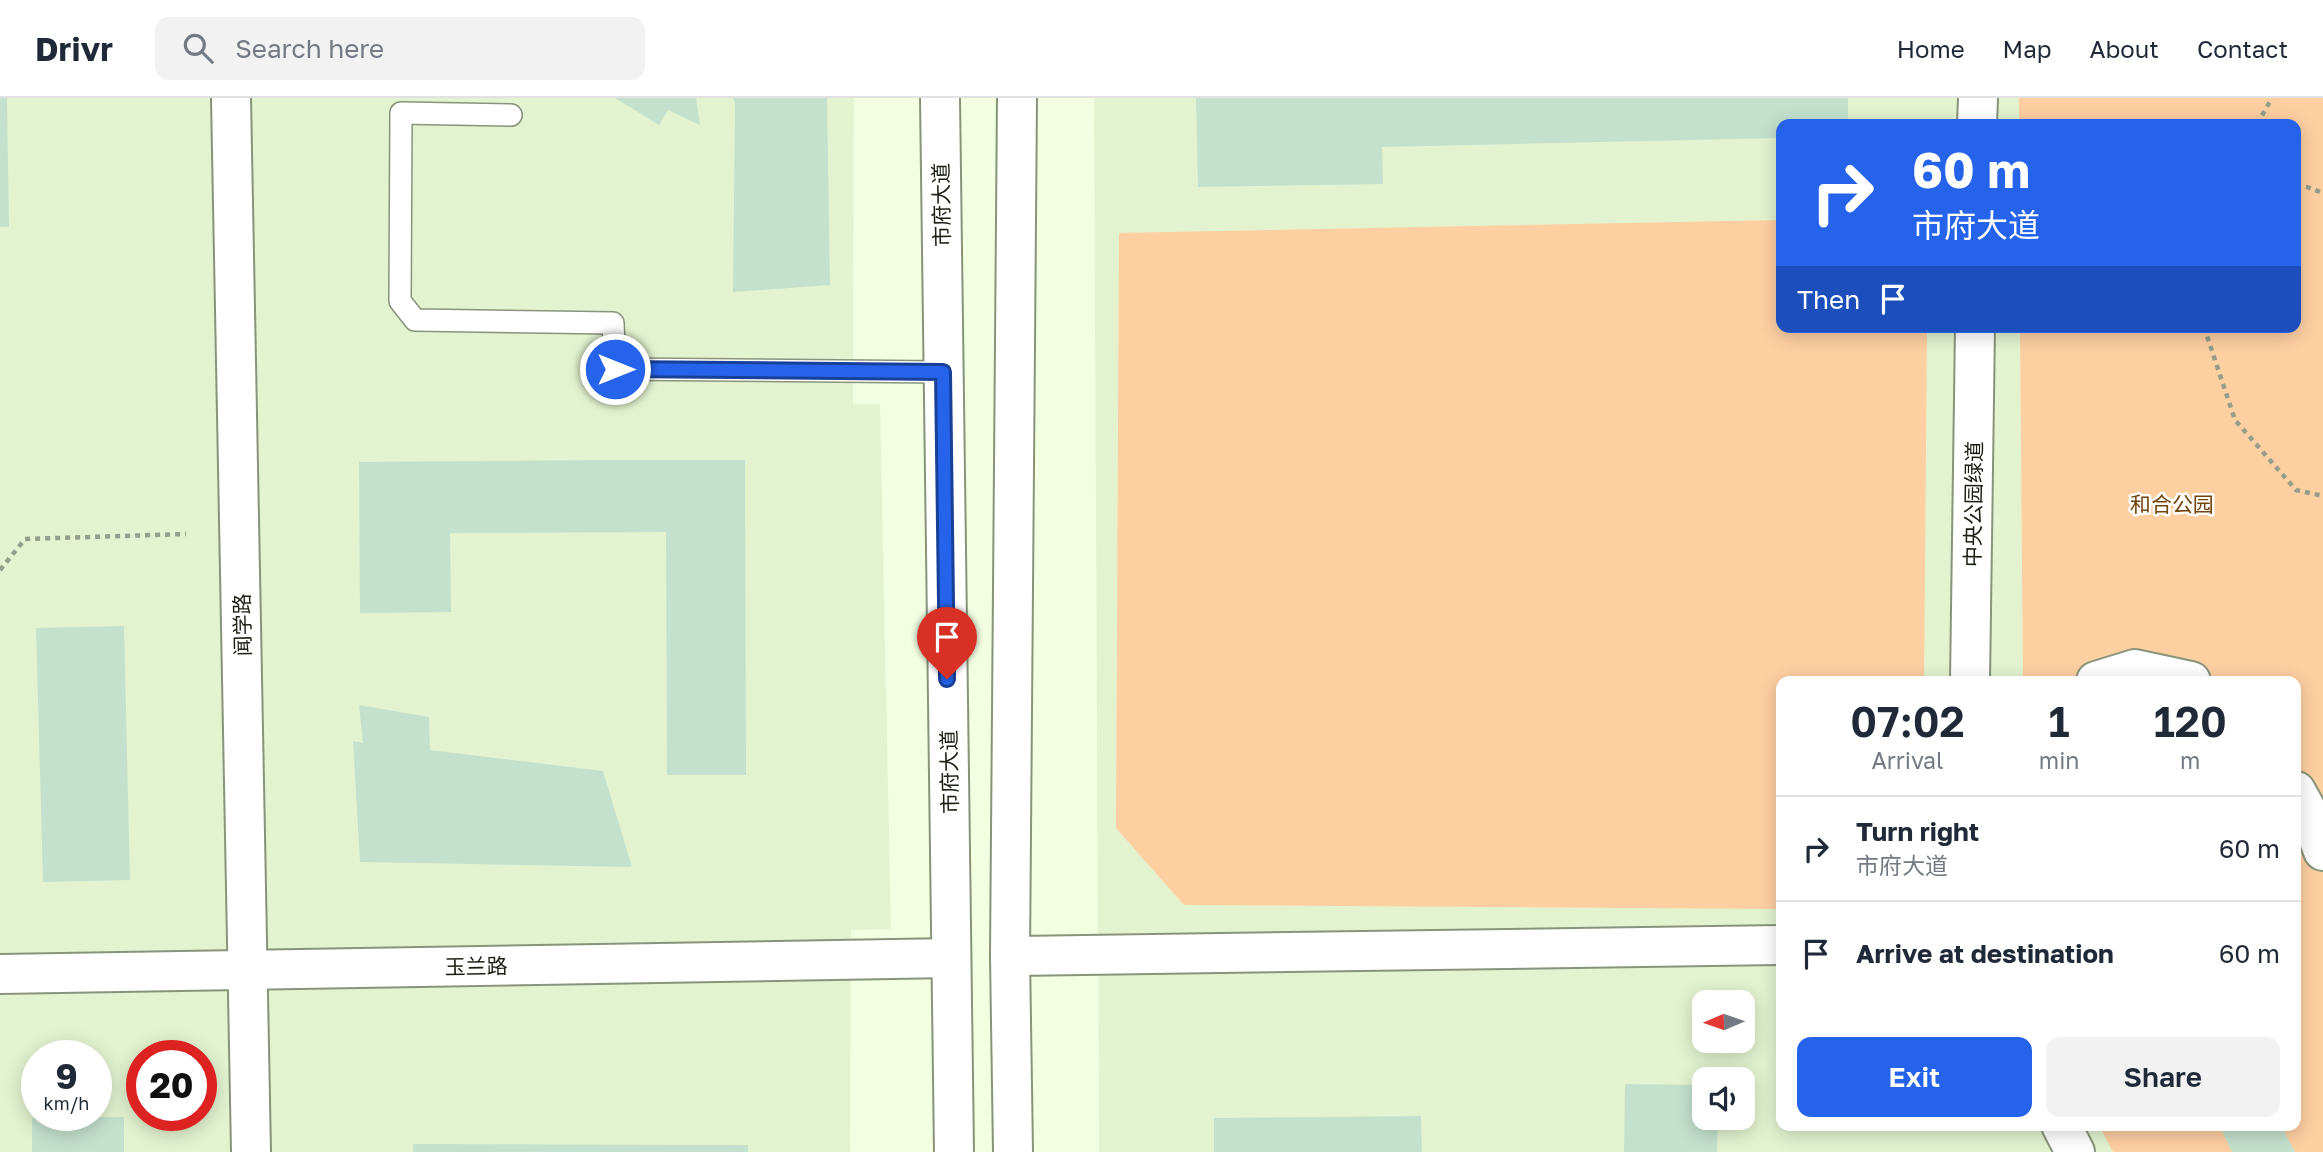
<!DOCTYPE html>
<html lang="en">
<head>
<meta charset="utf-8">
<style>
	:root { --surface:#fff; --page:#f2f2f3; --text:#1f2937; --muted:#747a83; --line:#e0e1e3; --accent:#2563eb }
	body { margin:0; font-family:"Golos Text","Noto Sans SC",sans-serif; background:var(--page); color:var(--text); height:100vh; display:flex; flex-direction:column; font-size:26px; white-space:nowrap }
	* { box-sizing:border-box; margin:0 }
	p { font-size:23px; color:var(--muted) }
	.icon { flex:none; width:38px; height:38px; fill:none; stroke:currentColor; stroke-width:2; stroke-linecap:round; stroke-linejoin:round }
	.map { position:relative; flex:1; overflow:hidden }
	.drawer { position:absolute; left:1776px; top:578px; width:525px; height:455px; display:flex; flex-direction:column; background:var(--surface); border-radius:14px; box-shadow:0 4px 18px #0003 }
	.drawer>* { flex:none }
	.hud { position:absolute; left:1776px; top:21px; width:525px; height:214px; border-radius:14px; box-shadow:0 4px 18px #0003; background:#2563eb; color:#fff; overflow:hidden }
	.needle { width:46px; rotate:268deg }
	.tools { position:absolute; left:1692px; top:892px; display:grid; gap:14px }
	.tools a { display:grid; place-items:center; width:63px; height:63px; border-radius:14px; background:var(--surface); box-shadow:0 4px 18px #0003; font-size:35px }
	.speed { position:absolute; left:21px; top:942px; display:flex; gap:14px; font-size:35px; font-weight:700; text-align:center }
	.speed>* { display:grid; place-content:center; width:91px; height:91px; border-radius:50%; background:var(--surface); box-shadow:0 4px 18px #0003; line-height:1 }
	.speed small { font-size:18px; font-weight:400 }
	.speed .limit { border:10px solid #d22; background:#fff; color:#111 }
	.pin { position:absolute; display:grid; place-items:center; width:60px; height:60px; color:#fff; margin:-72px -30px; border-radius:50% 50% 50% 0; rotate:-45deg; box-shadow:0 0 7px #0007 }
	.pin .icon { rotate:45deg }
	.me { position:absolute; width:77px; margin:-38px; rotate:90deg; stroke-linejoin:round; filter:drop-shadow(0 0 5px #0008) }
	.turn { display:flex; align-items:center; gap:24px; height:147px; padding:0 21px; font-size:32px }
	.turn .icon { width:91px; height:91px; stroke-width:2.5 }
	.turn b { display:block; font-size:49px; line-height:60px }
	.then { display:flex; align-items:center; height:66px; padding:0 21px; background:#0003; gap:14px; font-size:26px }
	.eta { display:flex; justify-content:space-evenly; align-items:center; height:119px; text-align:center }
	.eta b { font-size:42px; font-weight:600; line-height:49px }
	.cta { display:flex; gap:14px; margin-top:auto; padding:14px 21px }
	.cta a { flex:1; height:80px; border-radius:14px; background:var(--accent); color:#fff; font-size:28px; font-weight:600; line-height:80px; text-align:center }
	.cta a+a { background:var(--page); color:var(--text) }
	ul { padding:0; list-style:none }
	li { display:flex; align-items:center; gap:21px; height:105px; padding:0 21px; border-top:2px solid var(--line) }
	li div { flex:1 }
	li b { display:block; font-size:26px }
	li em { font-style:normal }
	header { display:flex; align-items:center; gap:42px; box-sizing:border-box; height:98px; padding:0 35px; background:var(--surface); border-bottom:2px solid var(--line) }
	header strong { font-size:33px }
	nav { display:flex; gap:38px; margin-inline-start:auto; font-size:24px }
	.search { width:490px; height:63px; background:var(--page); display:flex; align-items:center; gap:18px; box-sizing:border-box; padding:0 24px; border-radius:14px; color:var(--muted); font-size:26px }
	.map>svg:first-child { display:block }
	.built { fill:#e3f3cf; fill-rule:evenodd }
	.green { fill:#fecfa1 }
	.building { fill:#c4e1ce }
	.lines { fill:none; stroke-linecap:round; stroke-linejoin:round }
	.service-casing { stroke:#889479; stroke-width:24 }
	.minor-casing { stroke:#889479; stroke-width:42 }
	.tertiary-casing { stroke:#889479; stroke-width:42 }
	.primary-casing { stroke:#889479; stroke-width:42 }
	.path { stroke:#949e88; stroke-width:4.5; stroke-dasharray:5 5; stroke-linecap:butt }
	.service { stroke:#fff; stroke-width:21 }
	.minor { stroke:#fff; stroke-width:38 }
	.tertiary { stroke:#fff; stroke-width:38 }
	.primary { stroke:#fff; stroke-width:38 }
	.route-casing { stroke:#184099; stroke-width:18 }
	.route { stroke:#2563eb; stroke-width:12 }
	.labels { text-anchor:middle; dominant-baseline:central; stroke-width:5; stroke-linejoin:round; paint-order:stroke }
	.street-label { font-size:21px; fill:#191e13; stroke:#fff }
	.park-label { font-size:21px; fill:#714408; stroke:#fff }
</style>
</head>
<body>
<header>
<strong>Drivr</strong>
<div class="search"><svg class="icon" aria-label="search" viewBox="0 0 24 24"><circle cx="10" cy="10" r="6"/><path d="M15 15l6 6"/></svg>Search here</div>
<nav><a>Home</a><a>Map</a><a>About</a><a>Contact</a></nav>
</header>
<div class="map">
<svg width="2323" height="1054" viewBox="0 0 2323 1054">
	<rect width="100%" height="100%" fill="#f2ffe1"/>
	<!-- built -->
	<g class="built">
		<path d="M 0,0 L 854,0 L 853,306 L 880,306 L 891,831 L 851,832 L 850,1054 L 0,1054 ZM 37,957 L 96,957 L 96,1017 L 37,1017 ZM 142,957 L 201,957 L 201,1017 L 142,1017 Z"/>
		<path d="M 1094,0 L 2323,0 L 2323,1054 L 1099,1054 ZM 1782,26 L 2296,26 L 2296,229 L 1782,229 ZM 1782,583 L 2296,583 L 2296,1027 L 1782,1027 ZM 1704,905 L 1743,905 L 1743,943 L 1704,943 ZM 1704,982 L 1743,982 L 1743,1020 L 1704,1020 Z"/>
	</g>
	<!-- green -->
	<g class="green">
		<path d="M 2019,0 L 2323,0 L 2323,1054 L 2113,1054 L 2099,1027 L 2296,1027 L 2296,583 L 2023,583 L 2020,229 L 2296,229 L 2296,26 L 2019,26 Z"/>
		<path d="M 1781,122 L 1782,229 L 1927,229 L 1924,583 L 1782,583 L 1781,811 L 1184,807 L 1116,730 L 1119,135 Z"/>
	</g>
	<!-- building -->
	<g class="building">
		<path d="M 0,0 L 7,0 L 9,129 L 0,129 Z"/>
		<path d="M 615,0 L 696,0 L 700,27 L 668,12 L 659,27 Z"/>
		<path d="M 733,0 L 827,0 L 830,187 L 733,194 L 735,6 Z"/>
		<path d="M 1196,0 L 1848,0 L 1848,26 L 1782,26 L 1782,40 L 1382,49 L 1383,86 L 1198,89 Z"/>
		<path d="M 596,362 L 745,362 L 746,677 L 667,677 L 666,434 L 450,435 L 451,514 L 360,515 L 359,364 Z"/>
		<path d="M 124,528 L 130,782 L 43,784 L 36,530 Z"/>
		<path d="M 359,607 L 429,619 L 430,652 L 603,673 L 632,769 L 360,764 L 353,643 L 363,645 Z"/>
		<path d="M 1625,986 L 1704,987 L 1704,1020 L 1718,1020 L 1717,1054 L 1624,1054 Z"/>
		<path d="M 1421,1018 L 1422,1054 L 1214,1054 L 1214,1020 Z"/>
		<path d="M 124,1019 L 124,1054 L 32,1054 L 32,1020 Z"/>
		<path d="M 2219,1027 L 2281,1027 L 2295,1054 L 2232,1054 Z"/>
		<path d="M 413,1046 L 748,1047 L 748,1054 L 413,1054 Z"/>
	</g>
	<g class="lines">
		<!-- service casing -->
		<g class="service-casing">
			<path id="service" d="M 511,17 L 401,15 L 400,203 L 415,222 L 613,225 L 615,271 L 943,274"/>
		</g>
		<!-- minor casing -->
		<g class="minor-casing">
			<g id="minor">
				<path d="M 2096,583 L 2135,571 L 2191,583"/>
				<path d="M 2296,693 L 2311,720 L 2323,753"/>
			</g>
		</g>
		<!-- tertiary casing -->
		<g class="tertiary-casing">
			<g id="tertiary">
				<path d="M 231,0 L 251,1054"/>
				<path d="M 1977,26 L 1978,0"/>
				<path d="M 1970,583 L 1975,229"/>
				<path d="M 1010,858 L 1782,847"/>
				<path d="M 0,876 L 951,860"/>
				<path d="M 2061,1027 L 2075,1054"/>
			</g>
		</g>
		<!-- primary casing -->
		<g class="primary-casing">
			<g id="primary">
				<path d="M 940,0 L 954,1054"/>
				<path d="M 1013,1054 L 1010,858 L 1017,0"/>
			</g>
		</g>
		<!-- path -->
		<g class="path">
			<path d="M 2257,26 L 2272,0"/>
			<path d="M 2296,88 L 2307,89 L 2323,95"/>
			<path d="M 2204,229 L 2235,322 L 2296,392 L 2323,398"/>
			<path d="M 0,472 L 25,441 L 186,436"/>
		</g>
		<!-- service -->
		<use href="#service" class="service"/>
		<!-- minor -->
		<use href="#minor" class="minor"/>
		<!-- tertiary -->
		<use href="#tertiary" class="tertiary"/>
		<!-- primary -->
		<use href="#primary" class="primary"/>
	</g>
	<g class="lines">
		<!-- route casing -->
		<g class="route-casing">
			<path id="route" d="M 615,271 L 943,274 L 947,581"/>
		</g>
		<!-- route -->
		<use href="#route" class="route"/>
	</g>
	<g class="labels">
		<!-- street labels -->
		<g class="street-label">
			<text transform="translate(941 107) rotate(-91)">市府大道</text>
			<text transform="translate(1973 406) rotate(-89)">中央公园绿道</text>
			<text transform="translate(242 527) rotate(-91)">闻学路</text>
			<text transform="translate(949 674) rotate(-91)">市府大道</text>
			<text transform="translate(476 868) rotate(-1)">玉兰路</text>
		</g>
		<!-- park labels -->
		<g class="park-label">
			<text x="2172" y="406">和合公园</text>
		</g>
	</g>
</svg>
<div class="tools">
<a><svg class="needle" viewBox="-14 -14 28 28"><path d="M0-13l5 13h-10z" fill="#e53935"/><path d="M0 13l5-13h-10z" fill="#747a83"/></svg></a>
<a><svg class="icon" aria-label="sound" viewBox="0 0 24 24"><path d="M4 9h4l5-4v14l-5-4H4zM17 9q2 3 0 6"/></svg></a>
</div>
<div class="speed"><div>9<small>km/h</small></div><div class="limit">20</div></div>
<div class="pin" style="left:947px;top:581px;background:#d93025"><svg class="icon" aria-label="arrive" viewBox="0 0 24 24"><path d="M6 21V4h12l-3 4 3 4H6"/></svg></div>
<svg class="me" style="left:615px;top:271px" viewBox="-20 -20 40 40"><circle r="17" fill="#2563eb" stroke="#fff" stroke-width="3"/><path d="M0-11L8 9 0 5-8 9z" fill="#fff"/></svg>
<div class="hud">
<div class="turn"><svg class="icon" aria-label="right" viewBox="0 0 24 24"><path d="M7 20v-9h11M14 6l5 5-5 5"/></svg><div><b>60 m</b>市府大道</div></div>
<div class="then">Then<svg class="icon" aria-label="arrive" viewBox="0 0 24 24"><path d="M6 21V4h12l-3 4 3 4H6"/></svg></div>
</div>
<section class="drawer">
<div class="eta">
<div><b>07:02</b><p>Arrival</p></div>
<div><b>1</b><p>min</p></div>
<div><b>120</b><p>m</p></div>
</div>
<ul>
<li><svg class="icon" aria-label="right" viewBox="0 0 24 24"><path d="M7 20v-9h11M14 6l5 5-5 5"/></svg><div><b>Turn right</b><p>市府大道</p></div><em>60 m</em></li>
<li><svg class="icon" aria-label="arrive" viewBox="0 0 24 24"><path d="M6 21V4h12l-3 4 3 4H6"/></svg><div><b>Arrive at destination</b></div><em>60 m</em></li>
</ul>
<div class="cta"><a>Exit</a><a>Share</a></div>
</section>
</div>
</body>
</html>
